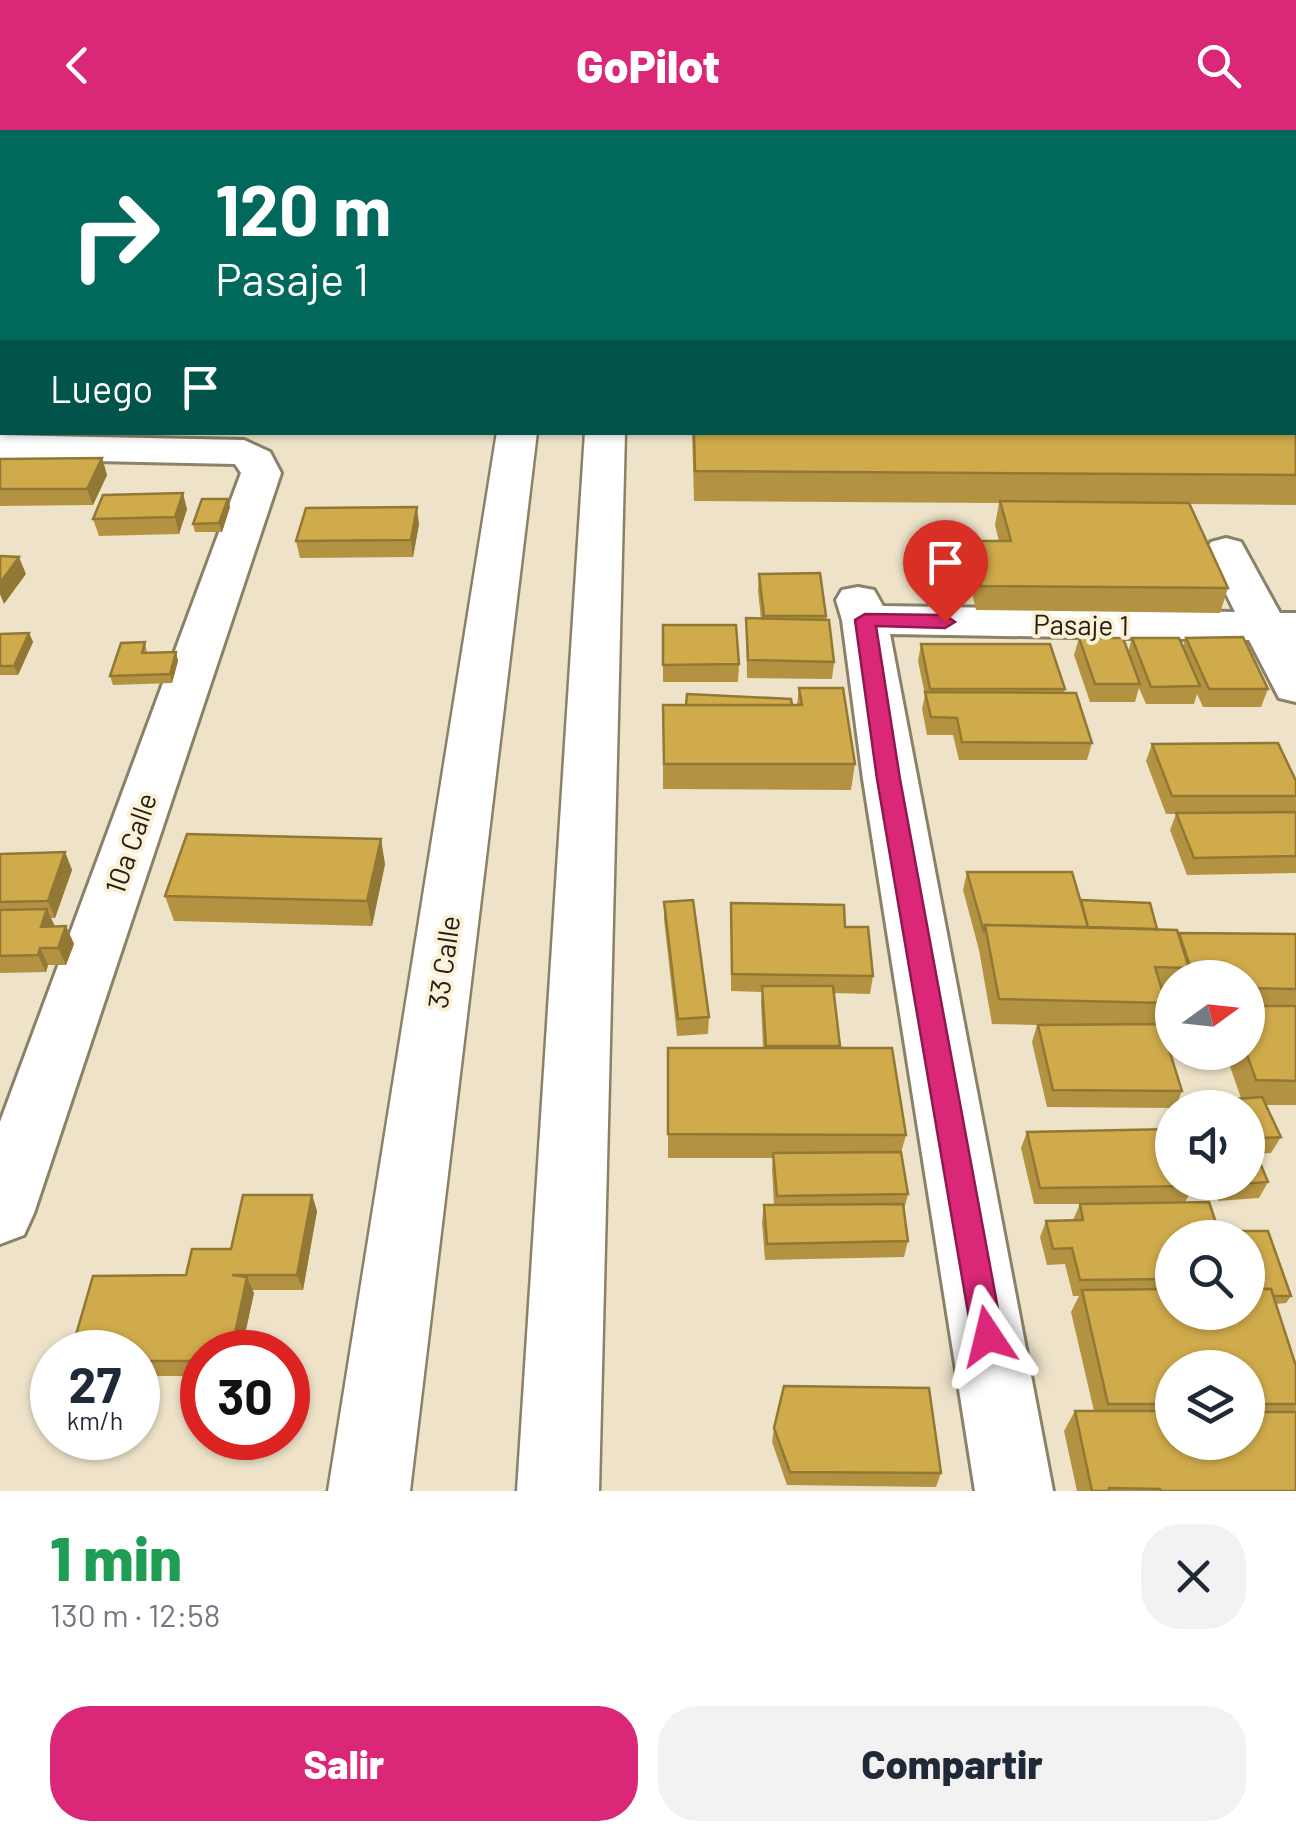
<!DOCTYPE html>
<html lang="es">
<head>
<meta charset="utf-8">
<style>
	:root { --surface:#fff; --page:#f2f2f3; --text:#1f2937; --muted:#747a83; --accent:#db2777 }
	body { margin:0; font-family:Barlow,sans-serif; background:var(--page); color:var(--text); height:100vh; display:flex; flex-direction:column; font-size:38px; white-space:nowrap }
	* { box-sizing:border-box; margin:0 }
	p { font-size:32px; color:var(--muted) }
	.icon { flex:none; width:55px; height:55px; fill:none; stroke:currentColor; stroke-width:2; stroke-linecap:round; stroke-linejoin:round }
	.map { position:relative; height:1361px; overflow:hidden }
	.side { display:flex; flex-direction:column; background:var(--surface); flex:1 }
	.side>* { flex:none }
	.top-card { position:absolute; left:0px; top:0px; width:1298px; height:305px; box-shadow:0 2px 8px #0004; background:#00695c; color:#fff; overflow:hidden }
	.needle { width:65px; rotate:75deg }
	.fabs { position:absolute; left:1155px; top:830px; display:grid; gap:20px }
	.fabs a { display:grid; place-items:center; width:110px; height:110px; border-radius:50%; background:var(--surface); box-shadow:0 2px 8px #0004; font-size:50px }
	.speed { position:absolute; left:30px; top:1200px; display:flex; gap:20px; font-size:50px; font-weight:700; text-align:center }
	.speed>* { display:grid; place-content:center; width:130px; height:130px; border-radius:50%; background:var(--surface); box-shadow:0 2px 8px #0004; line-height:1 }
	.speed small { font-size:25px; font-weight:400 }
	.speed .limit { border:15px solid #d22; background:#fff; color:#111 }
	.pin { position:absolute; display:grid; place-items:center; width:85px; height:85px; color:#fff; margin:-102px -42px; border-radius:50% 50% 50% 0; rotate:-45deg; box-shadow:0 0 10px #0007 }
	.pin .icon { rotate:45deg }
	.me { position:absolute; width:110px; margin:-55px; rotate:350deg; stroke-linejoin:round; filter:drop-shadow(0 0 8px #0008) }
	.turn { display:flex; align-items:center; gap:35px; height:210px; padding:0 50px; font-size:45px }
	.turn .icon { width:130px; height:130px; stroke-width:2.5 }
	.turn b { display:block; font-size:70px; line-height:85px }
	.then { display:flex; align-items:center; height:95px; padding:0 50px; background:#0003; gap:20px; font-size:38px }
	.round { display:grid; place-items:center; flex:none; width:105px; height:105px; border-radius:40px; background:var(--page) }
	.head { display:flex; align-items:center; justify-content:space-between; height:170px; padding:0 50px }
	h1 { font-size:60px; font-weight:800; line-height:75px; color:#1e9e55 }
	.action { display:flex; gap:20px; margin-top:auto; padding:20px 50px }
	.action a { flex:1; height:115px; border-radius:40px; background:var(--accent); color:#fff; font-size:40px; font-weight:800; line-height:115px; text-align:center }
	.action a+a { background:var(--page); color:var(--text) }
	header { display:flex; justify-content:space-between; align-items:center; height:130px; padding:0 50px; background:var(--accent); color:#fff; font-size:45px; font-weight:800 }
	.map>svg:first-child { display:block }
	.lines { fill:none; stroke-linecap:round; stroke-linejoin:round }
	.service-casing { stroke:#8b8169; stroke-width:4 }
	.minor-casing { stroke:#8b8169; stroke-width:6 }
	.primary-casing { stroke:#8b8169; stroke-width:5 }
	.service { fill:#fff; fill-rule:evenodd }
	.minor { fill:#fff; fill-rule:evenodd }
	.primary { fill:#fff; fill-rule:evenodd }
	.wall { fill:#b39341; fill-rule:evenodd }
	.shaded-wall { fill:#927835 }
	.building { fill:#d0ab4c; stroke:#927835; stroke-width:2.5 }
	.route { fill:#db2777; stroke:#8e194d; stroke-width:2.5 }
	.labels { text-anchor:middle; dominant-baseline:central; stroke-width:8; stroke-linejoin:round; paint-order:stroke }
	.street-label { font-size:28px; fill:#242017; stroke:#fcf0d6 }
</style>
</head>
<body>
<header><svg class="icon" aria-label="back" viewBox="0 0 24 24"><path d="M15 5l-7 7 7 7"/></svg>GoPilot<svg class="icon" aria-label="search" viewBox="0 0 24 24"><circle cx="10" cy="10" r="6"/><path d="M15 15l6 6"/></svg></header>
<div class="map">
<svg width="1296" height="1361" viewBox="0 0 1296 1361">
	<rect width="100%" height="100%" fill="#eee3c9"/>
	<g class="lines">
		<!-- service casing -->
		<g class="service-casing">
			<rect id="service" x="0" y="161" width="2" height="10"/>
		</g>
		<!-- minor casing -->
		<g class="minor-casing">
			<g id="minor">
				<path d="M 0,305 L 244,310 L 270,322 L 281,343 L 34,1083 L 24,1105 L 0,1114 L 0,992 L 241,343 L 235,334 L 0,329 Z"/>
				<path d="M 1226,408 L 1241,412 L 1280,483 L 1296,483 L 1296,572 L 1279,568 L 1249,510 L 890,504 L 1053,1361 L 975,1361 L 863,649 L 842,490 L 836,470 L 842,460 L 858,457 L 874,460 L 883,476 L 1235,482 L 1205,421 L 1211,412 Z"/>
			</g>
		</g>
		<!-- primary casing -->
		<g class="primary-casing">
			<g id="primary">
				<rect x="604" y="0" width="28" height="2"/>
				<path d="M 497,302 L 537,302 L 410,1361 L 328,1361 Z"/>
				<path d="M 585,302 L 625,302 L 599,1361 L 517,1361 Z"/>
			</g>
		</g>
		<!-- service -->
		<use href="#service" class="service"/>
		<!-- minor -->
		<use href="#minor" class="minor"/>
		<!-- primary -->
		<use href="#primary" class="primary"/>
	</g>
	<!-- wall -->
	<g class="wall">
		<path d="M 0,0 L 470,0 L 471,2 L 2,2 L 2,99 L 0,99 Z"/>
		<rect x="0" y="176" width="2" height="123"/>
		<path d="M 1296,191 L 1296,375 L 1190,374 L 1228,458 L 1220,483 L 976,480 L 965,435 L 969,411 L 999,411 L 995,395 L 999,373 L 694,371 L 692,302 L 1295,302 Z"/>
		<path d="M 102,328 L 107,345 L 93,375 L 0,376 L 0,329 Z"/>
		<path d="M 228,369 L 230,377 L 222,402 L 195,402 L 193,394 Z"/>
		<path d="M 187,379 L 179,404 L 99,406 L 93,389 Z"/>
		<path d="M 419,394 L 413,427 L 300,428 L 296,411 Z"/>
		<path d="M 759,444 L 826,486 L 834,532 L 832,549 L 747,548 L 746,488 L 761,489 L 758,461 Z"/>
		<path d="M 663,495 L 739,534 L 738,552 L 663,552 Z"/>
		<path d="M 29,503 L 33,512 L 18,545 L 0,545 L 0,504 Z"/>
		<path d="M 1079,508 L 1128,522 L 1132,508 L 1183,516 L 1186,508 L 1268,559 L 1261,577 L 1203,577 L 1197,564 L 1194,574 L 1146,574 L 1139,558 L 1135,572 L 1090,572 L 1074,525 Z"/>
		<path d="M 145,512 L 147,523 L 176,522 L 178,531 L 172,553 L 113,555 L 110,546 Z"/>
		<path d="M 921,514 L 1065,559 L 1064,562 L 1092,613 L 1087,630 L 959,630 L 953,605 L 927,605 L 922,579 L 925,565 L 918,531 Z"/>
		<path d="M 799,558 L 855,634 L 851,660 L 663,659 L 663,575 L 797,575 Z"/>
		<path d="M 1152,614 L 1296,651 L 1296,743 L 1187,745 L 1170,700 L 1176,684 L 1166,684 L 1146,631 Z"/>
		<path d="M 65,722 L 72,740 L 55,788 L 51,788 L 55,796 L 66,796 L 74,814 L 66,835 L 48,835 L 46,842 L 0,843 L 0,724 Z"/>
		<path d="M 385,734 L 372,796 L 174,791 L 165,766 Z"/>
		<path d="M 967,742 L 1081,771 L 1157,799 L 1179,805 L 1296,804 L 1296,975 L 1266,975 L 1281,1007 L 1271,1023 L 1256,1024 L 1268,1052 L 1259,1068 L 1218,1071 L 1210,1052 L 1248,1052 L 1248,978 L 1189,978 L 1192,972 L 1241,968 L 1225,922 L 1248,922 L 1248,848 L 1172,848 L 1172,863 L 1163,862 L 1166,873 L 1157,894 L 1182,961 L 1175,978 L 1047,977 L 1032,912 L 1037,895 L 992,894 L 979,820 L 963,760 Z"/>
		<path d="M 664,772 L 709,887 L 708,904 L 677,906 L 664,789 Z"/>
		<path d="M 731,773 L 845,797 L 873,846 L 870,864 L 834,863 L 840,918 L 906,1005 L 901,1023 L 908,1064 L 904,1080 L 908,1111 L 904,1127 L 765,1130 L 762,1092 L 764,1075 L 774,1075 L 772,1040 L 773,1028 L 668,1028 L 668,918 L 763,918 L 761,873 L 762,862 L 731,861 Z"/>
		<path d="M 1172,999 L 1172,1052 L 1192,1052 L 1194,1056 L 1185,1072 L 1209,1072 L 1221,1108 L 1172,1108 L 1172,1182 L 1248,1182 L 1248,1108 L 1223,1108 L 1226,1101 L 1268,1101 L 1291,1166 L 1286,1173 L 1276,1174 L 1296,1236 L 1296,1361 L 1077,1361 L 1064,1301 L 1075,1281 L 1094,1281 L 1071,1182 L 1079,1166 L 1073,1166 L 1065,1134 L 1047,1135 L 1040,1107 L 1046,1091 L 1073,1090 L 1080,1074 L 1103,1074 L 1034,1074 L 1021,1018 L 1027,1002 ZM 1172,1238 L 1248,1238 L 1248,1312 L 1172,1312 Z"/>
		<path d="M 312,1065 L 317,1081 L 303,1160 L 252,1160 L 254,1163 L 241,1222 L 202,1222 L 202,1246 L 138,1246 L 138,1222 L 186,1145 L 231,1119 Z"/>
		<path d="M 774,1298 L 941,1343 L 936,1357 L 787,1355 L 772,1312 Z"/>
	</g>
	<!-- shaded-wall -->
	<g class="shaded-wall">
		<path d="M 102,328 L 107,345 L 93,375 L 87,359 Z"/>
		<path d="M 183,363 L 187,379 L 179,404 L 175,387 Z"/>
		<path d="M 228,369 L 230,377 L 222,402 L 219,393 Z"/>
		<path d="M 417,377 L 419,394 L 413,427 L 411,410 Z"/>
		<path d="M 19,427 L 26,444 L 4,474 L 0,464 L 0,453 Z"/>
		<path d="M 29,503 L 33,512 L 18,545 L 14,536 Z"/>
		<path d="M 176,522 L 178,531 L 172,553 L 170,544 Z"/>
		<path d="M 381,709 L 385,734 L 372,796 L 367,771 Z"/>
		<path d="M 65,722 L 72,740 L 55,788 L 48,771 Z"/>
		<path d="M 47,779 L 55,797 L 41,797 Z"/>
		<path d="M 66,796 L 74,814 L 66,835 L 58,818 Z"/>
		<path d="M 40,818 L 48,835 L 46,842 L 38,825 Z"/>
		<path d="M 312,1065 L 317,1081 L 303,1160 L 297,1145 Z"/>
		<path d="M 247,1147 L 254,1163 L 241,1222 L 231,1222 Z"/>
	</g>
	<!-- building -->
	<g class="building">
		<path d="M 0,0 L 62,0 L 60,2 L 2,2 L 2,20 L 0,19 Z"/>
		<path d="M 67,0 L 465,0 L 465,2 L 65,2 Z"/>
		<path d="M 710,0 L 1296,0 L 1296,127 L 1295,2 L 710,2 Z"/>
		<path d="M 0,19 L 2,20 L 2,70 L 0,73 Z"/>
		<rect x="0" y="176" width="2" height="94"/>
		<path d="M 1295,191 L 1296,345 L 695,341 L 694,302 L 1295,302 Z"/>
		<path d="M 102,328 L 87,359 L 0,359 L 0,329 Z"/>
		<path d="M 183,363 L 175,387 L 93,389 L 103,365 Z"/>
		<path d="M 202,369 L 228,369 L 219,393 L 193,394 Z"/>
		<path d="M 1000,371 L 1189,373 L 1228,458 L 981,456 L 969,411 L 1011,411 Z"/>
		<path d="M 417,377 L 411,410 L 296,411 L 306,378 Z"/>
		<path d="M 0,426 L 19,427 L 0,453 Z"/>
		<path d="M 820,443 L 826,486 L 764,486 L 759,444 Z"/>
		<path d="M 746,488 L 829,490 L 834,532 L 748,530 Z"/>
		<path d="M 663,495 L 736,495 L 739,534 L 663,535 Z"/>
		<path d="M 29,503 L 14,536 L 0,536 L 0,504 Z"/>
		<path d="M 1243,507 L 1268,559 L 1209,559 L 1186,508 Z"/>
		<path d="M 1079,508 L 1123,508 L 1140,554 L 1095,554 Z"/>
		<path d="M 1132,508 L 1179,508 L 1200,556 L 1151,557 Z"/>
		<path d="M 145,512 L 142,523 L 176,522 L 170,544 L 110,546 L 121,513 Z"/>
		<path d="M 921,514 L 1050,514 L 1065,559 L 930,559 Z"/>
		<path d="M 799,558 L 843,558 L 855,634 L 664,634 L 663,575 L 802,575 Z"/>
		<path d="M 925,562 L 1076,563 L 1092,613 L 962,612 L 957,588 L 931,587 Z"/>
		<path d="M 687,564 L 791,569 L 792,575 L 686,575 Z"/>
		<path d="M 1278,613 L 1296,651 L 1296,666 L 1172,666 L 1152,614 Z"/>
		<path d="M 1296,682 L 1296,726 L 1194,728 L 1176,683 Z"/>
		<path d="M 187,704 L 381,709 L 367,771 L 165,766 Z"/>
		<path d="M 65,722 L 48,771 L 0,772 L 0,724 Z"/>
		<path d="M 967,742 L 1072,742 L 1088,797 L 985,795 L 984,802 Z"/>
		<path d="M 693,770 L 709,887 L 678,889 L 664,772 Z"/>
		<path d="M 1081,770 L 1150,773 L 1157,799 L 1088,797 Z"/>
		<path d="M 731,773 L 844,775 L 845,797 L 868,797 L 873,846 L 732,844 Z"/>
		<path d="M 47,779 L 41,797 L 66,796 L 58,818 L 40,818 L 38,825 L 0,826 L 0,780 Z"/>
		<path d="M 985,795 L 1177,800 L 1189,838 L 1155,837 L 1166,873 L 999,869 Z"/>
		<path d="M 1179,803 L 1296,804 L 1296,859 L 1248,858 L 1248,848 L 1194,848 Z"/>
		<path d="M 762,856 L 833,856 L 840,916 L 766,916 Z"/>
		<path d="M 1248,876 L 1296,876 L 1296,951 L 1256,950 L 1246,922 L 1248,922 Z"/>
		<path d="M 1161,894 L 1182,961 L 1053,960 L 1038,895 Z"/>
		<path d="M 668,918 L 892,918 L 906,1005 L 668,1004 Z"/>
		<path d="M 1262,967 L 1281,1007 L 1250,1009 L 1268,1052 L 1227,1055 L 1226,1052 L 1248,1052 L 1248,978 L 1194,978 L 1192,972 Z"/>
		<path d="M 1172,999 L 1172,1052 L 1192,1052 L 1194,1056 L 1040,1058 L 1027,1002 Z"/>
		<path d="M 901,1022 L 908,1064 L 777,1066 L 773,1023 Z"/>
		<path d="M 243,1065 L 312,1065 L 297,1145 L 232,1145 L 247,1147 L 231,1222 L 202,1222 L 202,1231 L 138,1231 L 138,1222 L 71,1222 L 93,1146 L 186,1145 L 192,1119 L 231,1119 Z"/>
		<path d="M 1209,1072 L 1221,1108 L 1172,1108 L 1172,1149 L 1080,1150 L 1072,1118 L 1053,1119 L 1046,1091 L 1083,1090 L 1080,1074 Z"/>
		<path d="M 903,1074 L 908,1111 L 767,1114 L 764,1075 Z"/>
		<path d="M 1226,1101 L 1268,1101 L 1291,1166 L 1273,1166 L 1271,1159 L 1248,1159 L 1248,1108 L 1228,1108 Z"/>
		<path d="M 1172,1159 L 1172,1182 L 1248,1182 L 1248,1159 L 1271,1159 L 1296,1236 L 1296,1274 L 1248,1274 L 1248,1238 L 1172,1238 L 1172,1274 L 1108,1274 L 1082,1160 Z"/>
		<path d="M 784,1256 L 929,1258 L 941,1343 L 790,1342 L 774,1298 Z"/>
		<path d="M 1075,1281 L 1172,1281 L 1172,1312 L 1248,1312 L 1248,1282 L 1296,1282 L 1296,1361 L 1161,1361 L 1160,1359 L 1109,1358 L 1109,1361 L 1092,1361 Z"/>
	</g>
	<!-- route -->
	<path class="route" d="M 865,484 L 945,485 L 955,492 L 945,498 L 876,496 L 900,649 L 1003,1206 L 999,1216 L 988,1221 L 976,1216 L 972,1206 L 877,649 L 855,490 Z"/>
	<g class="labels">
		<!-- street labels -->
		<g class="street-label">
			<text transform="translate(1081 494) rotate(1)">Pasaje 1</text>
			<text transform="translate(130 713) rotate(-71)">10a Calle</text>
			<text transform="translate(443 832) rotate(-82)">33 Calle</text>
		</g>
	</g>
</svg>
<div class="fabs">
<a><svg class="needle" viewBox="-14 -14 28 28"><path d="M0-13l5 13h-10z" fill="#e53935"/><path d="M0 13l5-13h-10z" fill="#747a83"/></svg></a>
<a><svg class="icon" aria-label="sound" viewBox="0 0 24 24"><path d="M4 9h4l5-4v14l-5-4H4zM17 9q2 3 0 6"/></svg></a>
<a><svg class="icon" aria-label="search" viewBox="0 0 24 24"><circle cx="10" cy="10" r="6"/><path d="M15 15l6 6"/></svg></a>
<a><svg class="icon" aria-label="layers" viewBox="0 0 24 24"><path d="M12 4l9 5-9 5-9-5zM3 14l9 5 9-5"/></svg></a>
</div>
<div class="speed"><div>27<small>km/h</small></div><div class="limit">30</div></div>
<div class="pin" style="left:945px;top:492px;background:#d93025"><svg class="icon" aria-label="arrive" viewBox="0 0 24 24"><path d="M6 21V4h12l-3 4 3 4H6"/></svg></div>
<svg class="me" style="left:988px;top:1206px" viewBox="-20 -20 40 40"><path d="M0-17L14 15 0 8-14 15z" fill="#db2777" stroke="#fff" stroke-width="4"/></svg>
<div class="top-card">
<div class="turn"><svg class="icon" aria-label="right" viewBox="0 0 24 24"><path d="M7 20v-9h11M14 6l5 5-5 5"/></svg><div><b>120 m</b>Pasaje 1</div></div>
<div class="then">Luego<svg class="icon" aria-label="arrive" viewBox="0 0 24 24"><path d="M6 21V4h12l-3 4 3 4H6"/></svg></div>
</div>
</div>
<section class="side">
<div class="head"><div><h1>1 min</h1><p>130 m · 12:58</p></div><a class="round"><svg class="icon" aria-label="close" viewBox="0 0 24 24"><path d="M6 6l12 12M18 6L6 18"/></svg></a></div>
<div class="action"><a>Salir</a><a>Compartir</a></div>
</section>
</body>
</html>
